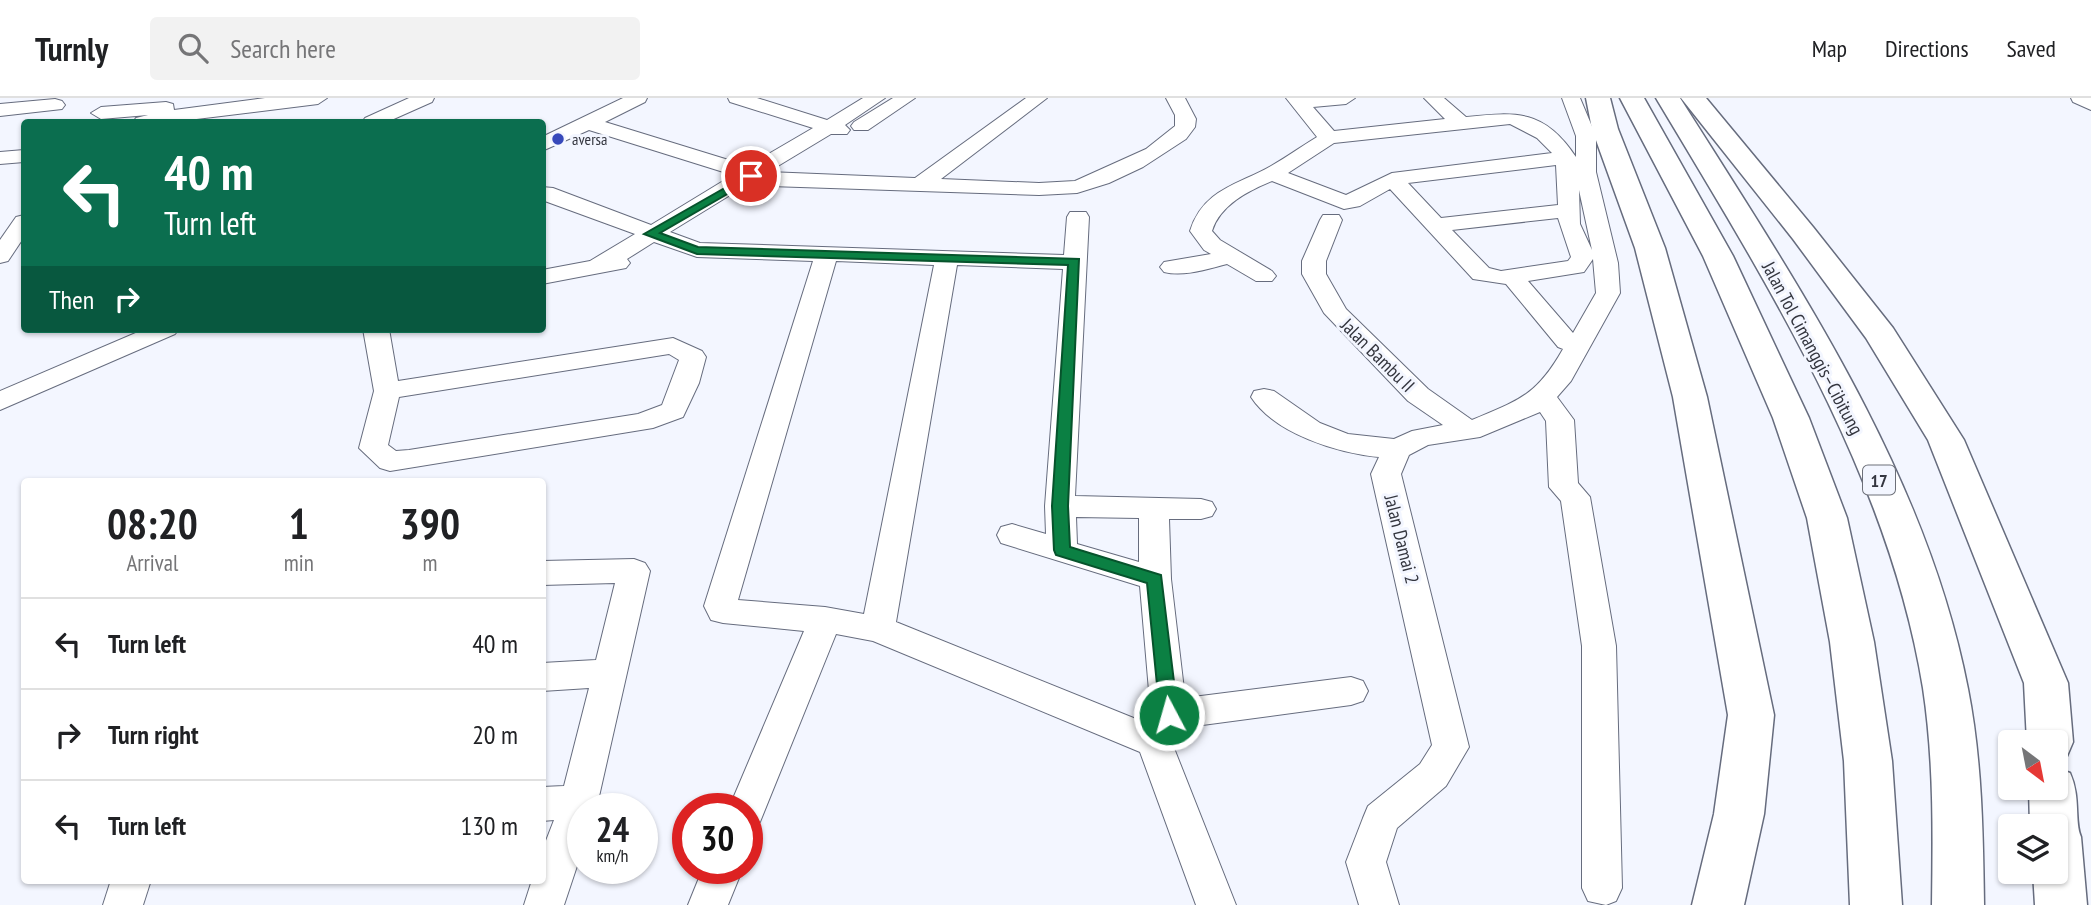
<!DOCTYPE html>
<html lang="en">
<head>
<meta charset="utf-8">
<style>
	:root { --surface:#fff; --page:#f2f2f2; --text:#202124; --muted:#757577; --line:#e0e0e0 }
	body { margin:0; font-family:"PT Sans Narrow",sans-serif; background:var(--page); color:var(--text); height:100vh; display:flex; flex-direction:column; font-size:26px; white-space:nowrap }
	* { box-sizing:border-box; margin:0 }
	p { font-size:23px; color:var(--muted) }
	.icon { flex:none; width:38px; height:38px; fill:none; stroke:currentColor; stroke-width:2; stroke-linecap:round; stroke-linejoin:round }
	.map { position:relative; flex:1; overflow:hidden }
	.drawer { position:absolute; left:21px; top:380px; width:525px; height:406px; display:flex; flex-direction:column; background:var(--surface); border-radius:7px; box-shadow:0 2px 5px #0004 }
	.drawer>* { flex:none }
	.hud { position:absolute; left:21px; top:21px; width:525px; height:214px; border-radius:7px; box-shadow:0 2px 5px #0004; background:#0b6e4f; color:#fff; overflow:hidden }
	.needle { width:46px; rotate:148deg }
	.buttons { position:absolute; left:1998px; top:632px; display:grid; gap:14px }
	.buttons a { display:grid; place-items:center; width:70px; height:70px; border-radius:7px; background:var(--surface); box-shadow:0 2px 5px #0004; font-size:35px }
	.speed { position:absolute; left:567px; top:695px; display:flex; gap:14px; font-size:35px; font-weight:700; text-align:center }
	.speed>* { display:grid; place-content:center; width:91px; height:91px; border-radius:50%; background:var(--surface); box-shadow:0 2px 5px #0004; line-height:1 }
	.speed small { font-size:18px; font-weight:400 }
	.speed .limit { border:10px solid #d22; background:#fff; color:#111 }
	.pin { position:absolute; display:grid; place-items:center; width:60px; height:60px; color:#fff; margin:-30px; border:4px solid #fff; border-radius:50%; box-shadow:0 2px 7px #0007 }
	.me { position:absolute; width:77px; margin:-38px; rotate:354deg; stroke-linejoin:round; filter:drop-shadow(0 0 5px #0008) }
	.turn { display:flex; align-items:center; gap:24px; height:147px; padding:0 28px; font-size:32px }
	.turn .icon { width:91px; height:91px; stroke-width:2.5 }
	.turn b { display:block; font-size:49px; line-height:60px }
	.then { display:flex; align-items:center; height:66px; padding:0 28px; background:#0003; gap:14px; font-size:26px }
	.eta { display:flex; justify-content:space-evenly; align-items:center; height:119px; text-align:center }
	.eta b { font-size:42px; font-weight:700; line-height:49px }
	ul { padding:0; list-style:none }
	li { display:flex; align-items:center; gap:21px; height:91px; padding:0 28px; border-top:2px solid var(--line) }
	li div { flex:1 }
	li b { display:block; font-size:26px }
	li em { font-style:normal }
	header { display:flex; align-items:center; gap:42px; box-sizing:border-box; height:98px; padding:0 35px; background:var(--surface); border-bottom:2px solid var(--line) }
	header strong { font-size:33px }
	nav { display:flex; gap:38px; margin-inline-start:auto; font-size:24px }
	.search { width:490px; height:63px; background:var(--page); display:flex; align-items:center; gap:18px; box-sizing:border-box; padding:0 24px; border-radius:7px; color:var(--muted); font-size:26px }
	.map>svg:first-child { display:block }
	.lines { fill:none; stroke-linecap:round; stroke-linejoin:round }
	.street-casing { stroke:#666c7e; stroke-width:2 }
	.highway-casing { stroke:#666c7e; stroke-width:3 }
	.street { fill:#fff; fill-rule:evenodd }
	.highway { fill:#fff; fill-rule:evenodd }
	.route { fill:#0b8043; stroke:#07532c; stroke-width:2 }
	.poi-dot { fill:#3749bb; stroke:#f3f6ff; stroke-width:2.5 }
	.labels { text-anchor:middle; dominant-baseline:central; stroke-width:6; stroke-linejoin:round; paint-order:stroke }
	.far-poi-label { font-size:16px; fill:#34363f; stroke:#f3f6ff; text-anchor:start }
	.shield { fill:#f3f6ff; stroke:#6d7079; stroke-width:2 }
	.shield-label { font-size:18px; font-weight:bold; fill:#34363f }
	.street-label { font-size:19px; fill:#34363f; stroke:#f3f6ff }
</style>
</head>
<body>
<header>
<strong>Turnly</strong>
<div class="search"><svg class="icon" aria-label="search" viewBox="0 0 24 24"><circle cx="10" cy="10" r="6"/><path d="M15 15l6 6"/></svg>Search here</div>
<nav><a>Map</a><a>Directions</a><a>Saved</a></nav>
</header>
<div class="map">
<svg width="2091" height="807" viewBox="0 0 2091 807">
	<rect width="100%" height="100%" fill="#f3f6ff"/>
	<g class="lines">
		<!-- street casing -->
		<g class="street-casing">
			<g id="street">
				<path d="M 265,0 L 327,0 L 318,6 L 172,24 L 133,24 L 136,20 L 148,17 L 101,21 L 91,15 L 101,9 L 166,4 L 173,6 L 174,12 Z"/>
				<path d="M 409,0 L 434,0 L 432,4 L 387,24 L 362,24 L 365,20 Z"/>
				<path d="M 623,0 L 647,0 L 645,4 L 605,24 L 748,68 L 813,30 L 730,4 L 728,0 L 757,0 L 827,22 L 863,0 L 885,0 L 845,27 L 850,32 L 847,36 L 831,36 L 768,74 L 915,80 L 1026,0 L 1047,0 L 941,81 L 1039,85 L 1075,83 L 1146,51 L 1175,28 L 1175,17 L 1166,0 L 1185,0 L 1196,21 L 1195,29 L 1186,41 L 1143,69 L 1109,85 L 1077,95 L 1039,97 L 770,88 L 753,83 L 670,134 L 700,145 L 1064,157 L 1067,119 L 1070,114 L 1086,114 L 1089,119 L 1075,398 L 1201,401 L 1212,404 L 1216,411 L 1212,418 L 1201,421 L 1169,421 L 1171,481 L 1185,600 L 1351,579 L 1363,583 L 1368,593 L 1363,603 L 1351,607 L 1180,630 L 1172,645 L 1236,807 L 1196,807 L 1140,654 L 873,543 L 836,536 L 760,724 L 747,729 L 747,710 L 729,710 L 804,533 L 723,525 L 711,522 L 704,508 L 813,163 L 697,159 L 654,144 L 627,161 L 630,165 L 626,170 L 542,186 L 542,172 L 590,163 L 635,136 L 542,102 L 542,89 L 553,90 L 651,127 L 733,77 L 589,32 L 542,53 L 542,39 ZM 836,163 L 934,167 L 864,516 L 825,509 L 738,502 ZM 957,167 L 1063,171 L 1045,408 L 1046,436 L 1012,426 L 1001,429 L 997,437 L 1001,445 L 1140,488 L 1151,616 L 1146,625 L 896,524 ZM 1076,419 L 1139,420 L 1139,464 L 1077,446 Z"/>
				<path d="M 893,0 L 915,0 L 868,32 L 854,32 L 851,28 L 854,24 Z"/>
				<path d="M 1286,0 L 1355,0 L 1346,6 L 1313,9 L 1334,33 L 1445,21 L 1424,0 L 1444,0 L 1466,19 C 1517,14 1544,11 1576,59 L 1576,38 L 1562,0 L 1580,0 L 1596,38 L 1596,74 L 1618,165 L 1620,195 L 1571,283 L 1557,299 L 1574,322 L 1578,385 L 1590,399 L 1616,548 L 1622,790 L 1616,803 L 1606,807 L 1588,803 L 1582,790 L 1582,548 L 1561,403 L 1549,389 L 1546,323 L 1540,314 L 1480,339 L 1428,347 L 1409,357 L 1401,376 L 1469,649 L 1446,688 L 1397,730 L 1386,764 L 1399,807 L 1359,807 L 1346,764 L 1363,720 L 1368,708 L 1420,666 L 1432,647 L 1371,376 L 1379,359 C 1338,355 1275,336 1251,299 L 1254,293 L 1264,291 L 1274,293 L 1320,325 L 1348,336 L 1394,341 L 1412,333 L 1443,327 L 1408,303 L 1324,215 L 1302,176 L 1302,163 L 1320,122 L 1323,117 L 1339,117 L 1342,122 L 1326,163 L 1326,176 L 1346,211 L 1428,291 L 1472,322 C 1520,302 1537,297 1563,251 L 1558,249 L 1506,186 L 1473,181 L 1390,91 L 1360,108 L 1344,111 L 1272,83 C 1248,93 1220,107 1212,133 L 1220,142 L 1272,173 L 1276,178 L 1272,183 L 1256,183 L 1227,166 C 1207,171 1184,179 1164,174 L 1160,169 L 1164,164 L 1211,156 L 1204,152 L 1190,133 C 1203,91 1238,87 1271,68 C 1287,59 1302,48 1317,39 ZM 1510,26 L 1537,40 L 1552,55 L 1392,75 L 1346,97 L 1288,75 L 1334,45 ZM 1556,67 L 1558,107 L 1441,120 L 1408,85 ZM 1579,92 L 1592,152 L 1580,126 ZM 1558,120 L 1571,159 L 1568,163 L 1501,173 L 1489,170 L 1452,132 ZM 1593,161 L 1596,195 L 1573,235 L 1528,183 L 1584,174 Z"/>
				<path d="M 2071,0 L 2091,0 L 2091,12 L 2073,4 Z"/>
				<path d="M 55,1 L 62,3 L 65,7 L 62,11 L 0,18 L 0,6 Z"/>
				<path d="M 24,52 L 24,64 L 0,66 L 0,54 Z"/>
				<path d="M 24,117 L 24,139 L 8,163 L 0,165 L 0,142 L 16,119 Z"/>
				<path d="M 145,231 L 179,231 L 175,236 L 0,312 L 0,293 Z"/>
				<path d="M 363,231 L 389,231 L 398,283 L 673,240 L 702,253 L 706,259 L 699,285 L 683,319 L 653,330 L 390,373 L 380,370 L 359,350 L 374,293 ZM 669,256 L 679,262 L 662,307 L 638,316 L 409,352 L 396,353 L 388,347 L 399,299 Z"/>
				<path d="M 634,461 L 645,465 L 650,473 L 598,703 L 595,710 L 583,710 L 583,750 L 564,807 L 524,807 L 532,782 L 542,782 L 542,753 L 554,722 L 542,723 L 542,689 L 564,688 L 589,590 L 542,593 L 542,565 L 596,562 L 615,485 L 542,487 L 542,463 Z"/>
				<path d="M 703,770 L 743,770 L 728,807 L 688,807 Z"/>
				<path d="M 111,782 L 151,782 L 143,807 L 103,807 Z"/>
			</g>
		</g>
		<!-- highway casing -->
		<g class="highway-casing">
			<g id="highway">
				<path d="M 1586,0 L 1610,0 L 1618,31 L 1665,150 L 1707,299 L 1774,617 L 1764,716 L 1744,807 L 1692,807 L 1714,716 L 1728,617 L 1673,299 L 1635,150 L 1592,31 Z"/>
				<path d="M 1620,0 L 1644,0 L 1733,158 L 1809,320 L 1847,420 L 1874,544 L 1892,663 L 1902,807 L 1850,807 L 1844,663 L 1830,544 L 1807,420 L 1773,320 L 1703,158 Z"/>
				<path d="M 1656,0 L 1680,0 C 1796,184 1926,374 1968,591 C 1982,662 1983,735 1984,807 L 1932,807 C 1933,735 1934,662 1923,590 C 1888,375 1766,184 1656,0 Z"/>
				<path d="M 1681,0 L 1706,0 L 1813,129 L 1893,230 L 1964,342 L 2068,585 L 2073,644 L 2067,658 L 2056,662 L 2056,644 L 2027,644 L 2024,585 L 1928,342 L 1866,240 L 1793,141 Z"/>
				<path d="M 2056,670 L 2070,675 C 2081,699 2074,724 2081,739 L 2087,807 L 2035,807 L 2033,774 L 2056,774 L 2056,728 L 2030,728 L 2029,690 L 2056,690 Z"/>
			</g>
		</g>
		<!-- street -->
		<use href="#street" class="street"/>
		<!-- highway -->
		<use href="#highway" class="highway"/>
	</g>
	<!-- route -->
	<path class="route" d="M 751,75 L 755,76 L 755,80 L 660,135 L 698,149 L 1079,161 L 1068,408 L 1070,449 L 1161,477 L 1178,617 L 1176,623 L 1169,625 L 1162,623 L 1160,617 L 1147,485 L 1056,457 L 1054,452 L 1052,408 L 1068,167 L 697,156 L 644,136 Z"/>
	<!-- markers -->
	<circle class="poi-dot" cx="558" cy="41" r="7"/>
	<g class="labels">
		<!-- far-poi labels -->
		<g class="far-poi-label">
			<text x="572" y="41">aversa</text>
		</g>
		<!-- shield labels -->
		<rect class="shield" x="1863" y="367.5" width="32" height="29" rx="5"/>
		<g class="shield-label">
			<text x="1879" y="382">17</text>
		</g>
		<!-- street labels -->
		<g class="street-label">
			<text transform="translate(1813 250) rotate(62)">Jalan Tol Cimanggis–Cibitung</text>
			<text transform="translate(1378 257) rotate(45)">Jalan Bambu II</text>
			<text transform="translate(1402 441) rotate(76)">Jalan Damai 2</text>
		</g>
	</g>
</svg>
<div class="buttons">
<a><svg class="needle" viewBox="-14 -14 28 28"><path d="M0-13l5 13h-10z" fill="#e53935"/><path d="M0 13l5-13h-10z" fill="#757577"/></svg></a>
<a><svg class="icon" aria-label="layers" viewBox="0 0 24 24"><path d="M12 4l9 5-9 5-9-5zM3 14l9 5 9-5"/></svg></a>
</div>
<div class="speed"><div>24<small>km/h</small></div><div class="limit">30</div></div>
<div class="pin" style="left:751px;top:78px;background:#d93025"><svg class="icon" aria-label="arrive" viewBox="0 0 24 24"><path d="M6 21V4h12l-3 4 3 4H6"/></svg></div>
<svg class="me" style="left:1169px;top:617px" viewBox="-20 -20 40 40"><circle r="17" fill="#0b8043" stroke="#fff" stroke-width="3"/><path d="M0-11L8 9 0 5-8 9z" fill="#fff"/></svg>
<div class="hud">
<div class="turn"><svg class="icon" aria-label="left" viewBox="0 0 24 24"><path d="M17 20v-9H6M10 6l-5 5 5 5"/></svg><div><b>40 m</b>Turn left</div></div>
<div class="then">Then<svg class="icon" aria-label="right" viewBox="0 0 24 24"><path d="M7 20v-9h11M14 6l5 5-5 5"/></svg></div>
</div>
<section class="drawer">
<div class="eta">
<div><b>08:20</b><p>Arrival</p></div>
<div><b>1</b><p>min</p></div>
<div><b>390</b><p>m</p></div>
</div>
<ul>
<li><svg class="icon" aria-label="left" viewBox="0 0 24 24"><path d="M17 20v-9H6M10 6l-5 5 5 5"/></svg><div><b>Turn left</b></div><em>40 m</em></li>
<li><svg class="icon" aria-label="right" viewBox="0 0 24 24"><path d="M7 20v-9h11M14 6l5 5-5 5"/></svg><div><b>Turn right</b></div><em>20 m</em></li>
<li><svg class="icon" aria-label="left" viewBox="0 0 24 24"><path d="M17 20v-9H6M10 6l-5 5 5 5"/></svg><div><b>Turn left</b></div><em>130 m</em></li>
</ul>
</section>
</div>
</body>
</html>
